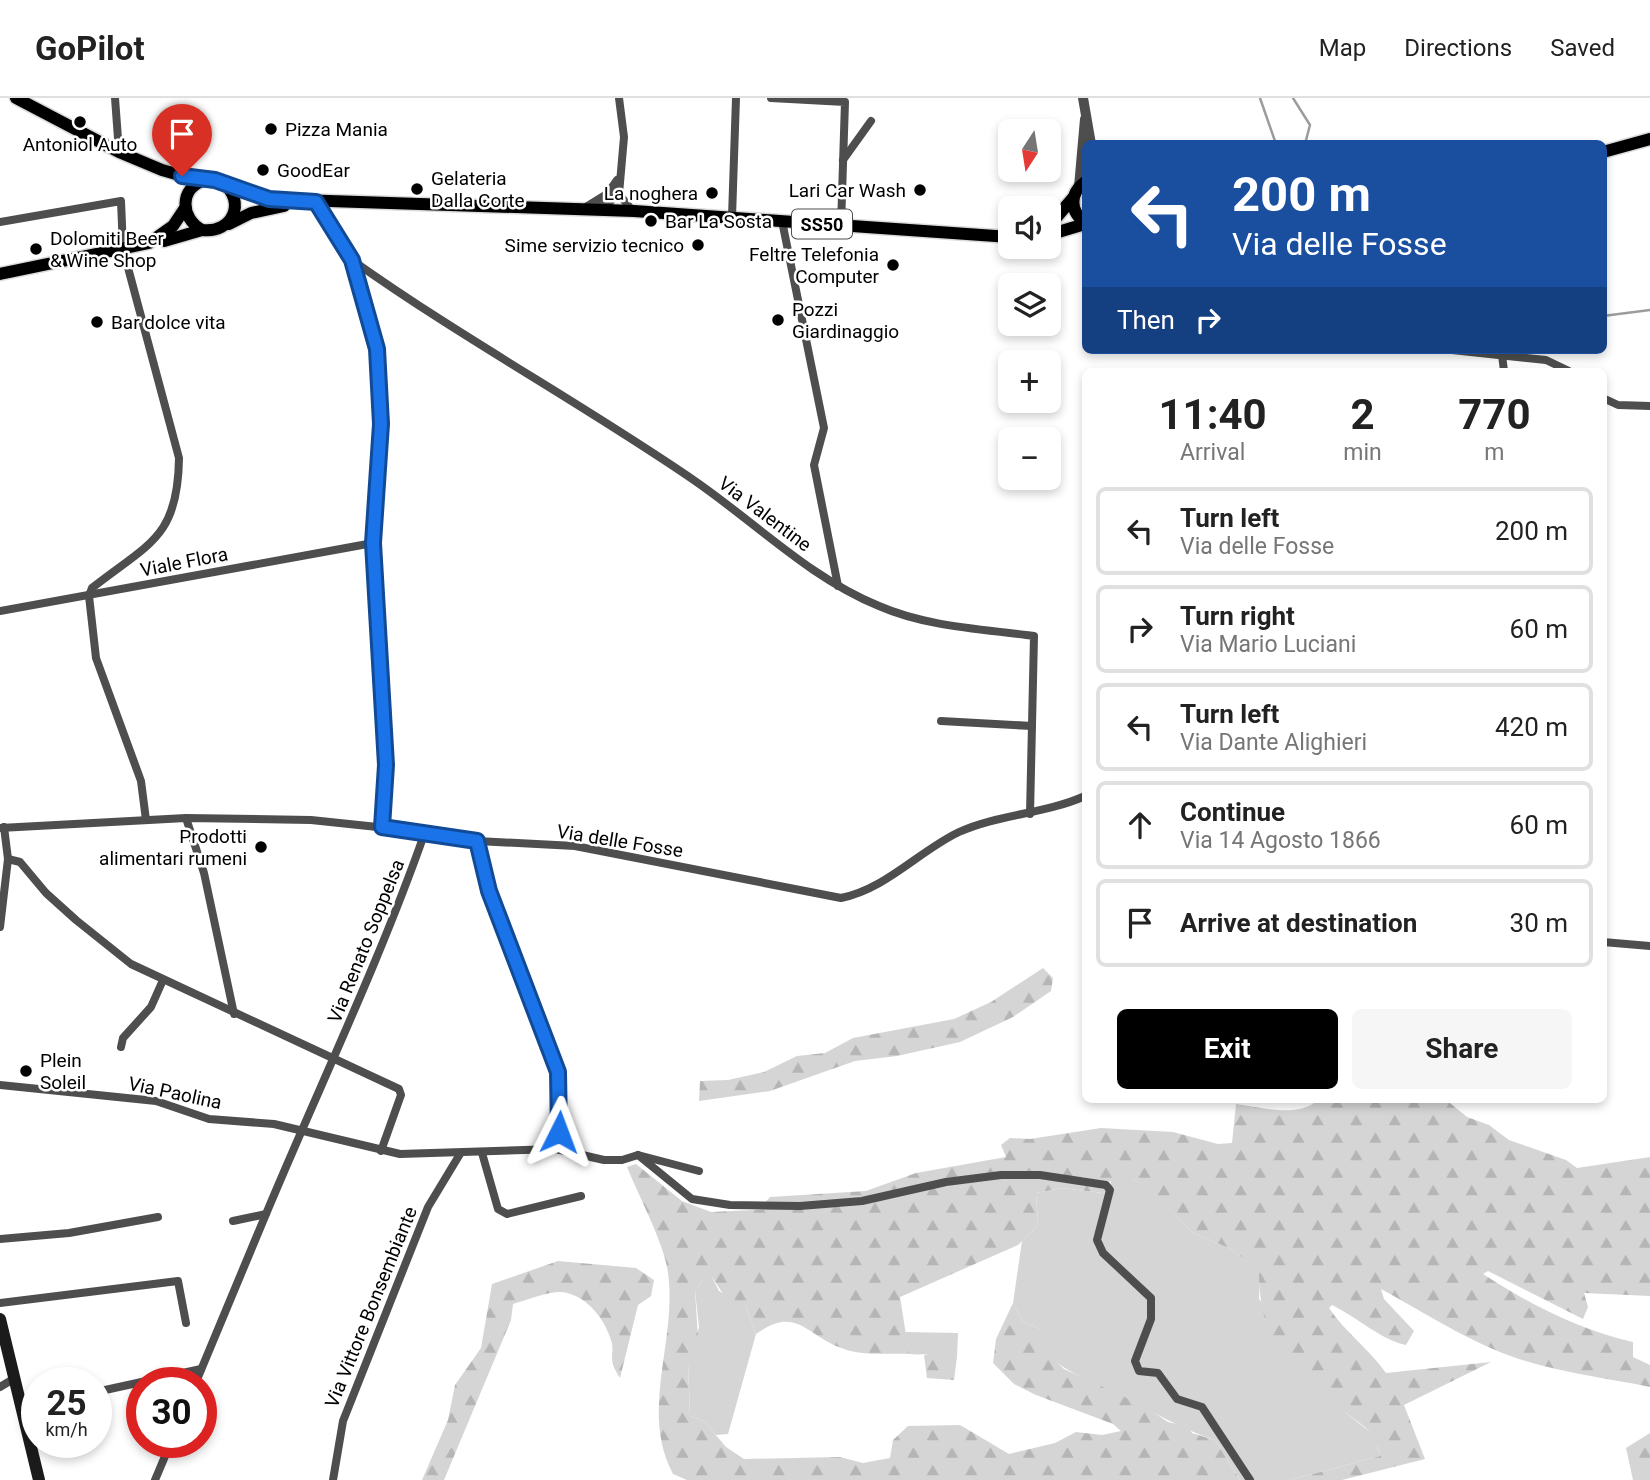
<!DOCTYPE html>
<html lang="en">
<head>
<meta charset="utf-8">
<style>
	:root { --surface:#fff; --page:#f6f6f6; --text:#222; --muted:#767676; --line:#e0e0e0; --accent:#000 }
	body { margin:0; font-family:Roboto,sans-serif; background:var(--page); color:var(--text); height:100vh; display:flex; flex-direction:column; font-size:26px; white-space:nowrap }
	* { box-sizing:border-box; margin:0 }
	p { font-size:23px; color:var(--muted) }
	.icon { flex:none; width:38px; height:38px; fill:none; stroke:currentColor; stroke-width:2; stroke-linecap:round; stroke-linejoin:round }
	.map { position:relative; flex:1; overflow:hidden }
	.sheet { position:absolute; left:1082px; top:270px; width:525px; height:735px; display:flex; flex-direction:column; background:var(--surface); border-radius:10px; box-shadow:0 4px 10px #0003 }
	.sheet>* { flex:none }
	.guide { position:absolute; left:1082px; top:42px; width:525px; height:214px; border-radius:10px; box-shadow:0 4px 10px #0003; background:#1a4fa0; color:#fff; overflow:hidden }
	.needle { width:46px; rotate:192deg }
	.buttons { position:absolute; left:998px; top:21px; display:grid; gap:14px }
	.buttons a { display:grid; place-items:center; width:63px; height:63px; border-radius:10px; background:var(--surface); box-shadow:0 4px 10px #0003; font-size:35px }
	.speed { position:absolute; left:21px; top:1269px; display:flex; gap:14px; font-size:35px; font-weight:700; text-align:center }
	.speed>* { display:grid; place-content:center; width:91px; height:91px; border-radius:50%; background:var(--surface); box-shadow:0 4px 10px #0003; line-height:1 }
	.speed small { font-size:18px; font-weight:400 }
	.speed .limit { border:10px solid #d22; background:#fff; color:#111 }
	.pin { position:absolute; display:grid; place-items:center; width:60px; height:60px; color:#fff; margin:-72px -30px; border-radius:50% 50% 50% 0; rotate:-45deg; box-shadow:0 0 7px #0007 }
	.pin .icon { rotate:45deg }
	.me { position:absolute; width:77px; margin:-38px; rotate:3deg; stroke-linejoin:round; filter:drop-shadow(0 0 5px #0008) }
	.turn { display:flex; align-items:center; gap:24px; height:147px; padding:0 35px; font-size:32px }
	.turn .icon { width:91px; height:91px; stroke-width:2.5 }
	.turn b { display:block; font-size:49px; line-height:60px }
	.then { display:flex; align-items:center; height:66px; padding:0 35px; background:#0003; gap:14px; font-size:26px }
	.eta { display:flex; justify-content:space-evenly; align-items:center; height:119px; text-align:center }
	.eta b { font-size:42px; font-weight:700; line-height:49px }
	.action { display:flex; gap:14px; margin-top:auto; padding:14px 35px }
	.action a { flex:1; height:80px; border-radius:10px; background:var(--accent); color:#fff; font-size:28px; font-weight:700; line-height:80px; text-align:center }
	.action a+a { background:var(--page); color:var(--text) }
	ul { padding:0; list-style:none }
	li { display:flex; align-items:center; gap:21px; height:88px; margin:0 14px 10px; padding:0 21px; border:4px solid var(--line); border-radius:10px }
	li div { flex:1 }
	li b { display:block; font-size:26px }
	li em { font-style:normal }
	header { display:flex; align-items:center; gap:42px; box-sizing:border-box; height:98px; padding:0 35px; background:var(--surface); border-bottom:2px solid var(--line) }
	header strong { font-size:33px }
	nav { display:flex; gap:38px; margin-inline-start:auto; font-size:24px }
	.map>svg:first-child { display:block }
	.grass { fill:#d5d5d5 }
	.forest { fill:url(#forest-firs) }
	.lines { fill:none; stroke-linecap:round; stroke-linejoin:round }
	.stream { stroke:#9c9c9c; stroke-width:2.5 }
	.primary-casing { stroke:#dbdbdb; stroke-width:15 }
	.minor { stroke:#4e4e4e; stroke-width:8 }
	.tertiary { stroke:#4e4e4e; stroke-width:10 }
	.secondary { stroke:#1b1b1b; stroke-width:12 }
	.primary { stroke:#000; stroke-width:12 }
	.route-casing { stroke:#114b97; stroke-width:18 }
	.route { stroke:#1a73e8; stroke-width:12 }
	.poi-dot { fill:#000; stroke:#fff; stroke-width:2.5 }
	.labels { text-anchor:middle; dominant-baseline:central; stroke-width:5; stroke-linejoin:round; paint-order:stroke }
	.shield { fill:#fff; stroke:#4c4c4c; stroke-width:2 }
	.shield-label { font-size:18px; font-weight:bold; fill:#000 }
	.poi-label { font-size:19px; fill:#000; stroke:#fff; text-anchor:start }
	.street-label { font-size:19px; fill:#000; stroke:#fff }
</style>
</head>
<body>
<header>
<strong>GoPilot</strong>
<nav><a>Map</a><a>Directions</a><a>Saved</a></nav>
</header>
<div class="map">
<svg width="1650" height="1382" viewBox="0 0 1650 1382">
	<defs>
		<pattern id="forest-firs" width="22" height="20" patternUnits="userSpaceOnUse" patternTransform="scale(1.75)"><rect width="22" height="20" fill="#d5d5d5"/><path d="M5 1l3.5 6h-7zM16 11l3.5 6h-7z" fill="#b5b5b5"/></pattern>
	</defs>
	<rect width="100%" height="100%" fill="#fff"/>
	<!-- grass -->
	<g class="grass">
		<path d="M 1119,1080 L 1132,1081 L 1145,1087 L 1193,1135 L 1231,1151 L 1260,1172 L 1259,1201 L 1346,1315 L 1375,1338 L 1380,1358 L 1290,1382 L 1240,1382 L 1215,1342 C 1193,1335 1174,1325 1154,1315 C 1133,1304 1047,1268 1040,1248 C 1038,1244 1040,1236 1040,1231 L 1022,1223 L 1013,1205 L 1022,1143 L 1038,1127 L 1036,1095 L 1062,1090 L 1110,1096 L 1111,1083 Z"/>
		<path d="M 705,1179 L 712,1179 L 719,1193 L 746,1209 L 756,1236 L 728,1336 L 716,1337 L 704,1323 L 690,1318 L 688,1265 L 699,1229 L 695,1193 Z"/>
		<path d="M 904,1234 L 958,1235 L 957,1259 C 940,1252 927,1258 909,1256 Z"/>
	</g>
	<!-- forest -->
	<g class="forest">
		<path d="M 1043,870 L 1053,880 L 1051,893 L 1013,919 L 960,944 L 897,958 L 855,963 L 770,993 L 699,1003 L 700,983 L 728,982 L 764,974 L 797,958 L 825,955 L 853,940 L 954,921 L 991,904 Z"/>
		<path d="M 1319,1001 L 1445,1001 L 1467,1019 L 1489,1027 L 1509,1042 L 1566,1062 L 1577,1070 L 1650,1059 L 1650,1198 L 1584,1195 L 1588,1209 L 1583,1221 L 1488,1173 L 1483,1176 C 1529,1206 1579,1232 1633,1244 L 1633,1259 L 1650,1267 L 1650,1289 C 1606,1280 1562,1275 1519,1261 C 1471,1245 1425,1215 1381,1191 L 1384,1201 L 1414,1233 L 1406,1247 C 1383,1243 1355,1218 1332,1207 L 1329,1210 C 1345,1234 1369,1251 1386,1275 L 1491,1264 L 1404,1307 L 1425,1361 L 1342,1382 L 1290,1382 L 1380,1358 C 1376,1333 1364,1329 1345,1314 C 1292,1269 1258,1246 1259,1172 L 1231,1151 L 1193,1135 L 1144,1087 L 1132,1081 L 1106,1084 L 1081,1079 L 990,1078 L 870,1100 L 762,1108 L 770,1099 L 866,1093 L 916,1075 L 1006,1059 L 1001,1047 L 1010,1040 L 1030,1041 L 1101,1030 L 1173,1034 L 1218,1046 L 1232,1045 L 1236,1006 C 1263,1009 1298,1021 1319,1001 Z"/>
		<path d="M 636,1066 L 682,1103 L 711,1114 L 793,1110 L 991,1081 L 1056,1081 L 1102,1087 L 1111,1096 L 1062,1090 L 1036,1095 L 1038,1127 L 1018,1147 L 900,1199 L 909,1256 C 890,1255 863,1258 844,1251 C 807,1239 797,1206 756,1236 L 746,1209 L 729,1205 L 712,1179 L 705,1179 L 695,1193 L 699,1256 L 688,1267 L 690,1318 L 704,1323 L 726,1349 L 744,1361 L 840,1359 L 863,1365 L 890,1360 L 893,1342 L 908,1328 L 960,1327 L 1009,1356 L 1055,1345 L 1076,1334 L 1102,1337 L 1121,1333 L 1113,1326 L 1036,1297 L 1014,1286 L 993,1265 L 996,1241 L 1013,1205 L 1022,1223 L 1040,1231 L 1040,1248 L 1064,1271 L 1144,1308 L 1168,1324 L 1188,1328 L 1192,1335 L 1215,1342 L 1240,1382 L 687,1382 L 673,1376 C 638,1310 680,1239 667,1169 C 662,1142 638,1096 627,1069 Z"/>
		<path d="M 558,1163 L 636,1170 L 654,1182 L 651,1198 L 638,1207 L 620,1280 C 605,1258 617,1257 610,1239 C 603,1219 585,1196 561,1194 C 546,1194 527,1202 513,1206 L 511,1222 L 444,1382 L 422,1382 L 448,1322 L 455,1287 L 481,1250 L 492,1186 Z"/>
		<path d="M 942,1253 L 957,1259 L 954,1282 L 927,1280 L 924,1257 Z"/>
		<path d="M 1650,1335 L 1650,1382 L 1633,1382 L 1626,1350 Z"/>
	</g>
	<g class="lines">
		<!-- stream -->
		<g class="stream">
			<path d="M 1260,0 L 1276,46"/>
			<path d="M 1293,0 L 1310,27 L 1305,46"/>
			<path d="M 1603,218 L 1650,212"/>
		</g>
		<!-- primary casing -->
		<g class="primary-casing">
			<g id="primary">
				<path d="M 16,0 L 119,54 L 162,72 L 190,80 L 215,82 L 269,101 L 634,113 L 1010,139"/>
				<path d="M 1603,54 L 1650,41"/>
				<path d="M 205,82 C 179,90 180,120 202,132 C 232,136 247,104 223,85"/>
				<path d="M 1085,84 C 1070,95 1069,113 1085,124"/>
				<path d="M 229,126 L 251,115 L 284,108"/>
				<path d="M 1048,129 L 1073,100"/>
				<path d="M 1048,137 L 1085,126"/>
				<path d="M 164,143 L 202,132"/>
				<path d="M 0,176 L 149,145 L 173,128 L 185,110"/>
			</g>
		</g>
		<!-- minor -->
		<g class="minor">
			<path d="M 115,0 L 119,54"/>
			<path d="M 619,0 L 624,39 L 619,96 L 631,111"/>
			<path d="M 771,0 L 845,4 L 841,128"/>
			<path d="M 843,62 L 871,23"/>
			<path d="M 316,105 L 352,162 L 377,251 L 381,326 L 373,445 L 386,667 L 382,729"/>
			<path d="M 586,109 L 607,96 L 617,82"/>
			<path d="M 598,110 L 610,104 L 618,92"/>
			<path d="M 732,119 L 736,0"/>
			<path d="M 782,123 L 824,330 L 814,367 L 838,488"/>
			<path d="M 0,124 L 121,103 L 123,151 L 179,360 C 178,440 149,445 92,490 L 89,498 L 96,560 L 141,683 L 146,722"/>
			<path d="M 352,162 C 463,241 583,306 695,383 C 756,425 810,480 879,508 C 927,529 983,531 1034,538 L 1030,716"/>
			<path d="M 1452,252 L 1546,262 L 1569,273"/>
			<path d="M 1502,257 L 1504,273"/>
			<path d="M 1603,300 L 1618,307 L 1650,308"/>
			<path d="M 0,513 L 373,445"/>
			<path d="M 941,623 L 1032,628"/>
			<path d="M 186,720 L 204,775 L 234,916"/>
			<path d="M 0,730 L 186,720 L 311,722 L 425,734 L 477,743 L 575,748 L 841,800 C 886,791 919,753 959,734 C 999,716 1045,716 1085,698"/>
			<path d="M 8,761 L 20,764 L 46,795 L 76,822 L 131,866 L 399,991 L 401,997 L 381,1053"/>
			<path d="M 0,829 L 8,761 L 4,729"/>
			<path d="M 1603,844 L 1650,848"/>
			<path d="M 121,949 L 123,940 L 151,909 L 163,882"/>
			<path d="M 0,987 L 156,1003 L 209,1021 L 274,1026 L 400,1056 L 556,1051 C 572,995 547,951 528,901 C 510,850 486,798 477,743"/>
			<path d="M 556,1051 L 604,1062 L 622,1062 L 638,1057 L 699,1073"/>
			<path d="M 482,1055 L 498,1111 L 507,1116 L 581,1098"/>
			<path d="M 638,1057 L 692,1101 L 730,1107 L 800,1108 L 862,1103 L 946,1084 L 1001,1077 L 1040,1077 L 1106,1087 L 1110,1092 L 1097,1142 L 1103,1155 L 1151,1200 L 1151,1221 L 1135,1263 L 1139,1273 L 1158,1275 L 1177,1301 L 1202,1309 L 1250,1382"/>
			<path d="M 233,1123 L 266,1116 C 319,989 379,865 425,734"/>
			<path d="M 0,1141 L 69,1135 L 158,1119"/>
			<path d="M 0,1205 L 178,1183 L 186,1225"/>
			<path d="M 196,1284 L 266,1116"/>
			<path d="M 0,1289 L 15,1280"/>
			<path d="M 96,1294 L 201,1271"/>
			<path d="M 23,1310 L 37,1307"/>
			<path d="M 155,1382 L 171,1344"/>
			<path d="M 333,1382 L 343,1323 L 428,1109 L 460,1056"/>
		</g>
		<!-- tertiary -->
		<g class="tertiary">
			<path d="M 1083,0 L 1091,46"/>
			<path d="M 1079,89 L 1085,21"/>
		</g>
		<!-- secondary -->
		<path class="secondary" d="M 0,1221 L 39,1382"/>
		<!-- primary -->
		<use href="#primary" class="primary"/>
	</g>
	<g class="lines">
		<!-- route casing -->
		<g class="route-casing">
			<path id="route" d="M 182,78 L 215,82 L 269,101 L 316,104 L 352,162 L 377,251 L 381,326 L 373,445 L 386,667 L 382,729 L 477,743 L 489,793 L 558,974 L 559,1034"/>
		</g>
		<!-- route -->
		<use href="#route" class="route"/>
	</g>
	<!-- markers -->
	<g class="poi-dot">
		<circle cx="80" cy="24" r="7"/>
		<circle cx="271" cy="31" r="7"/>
		<circle cx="263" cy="72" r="7"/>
		<circle cx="417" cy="91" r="7"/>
		<circle cx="920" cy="92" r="7"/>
		<circle cx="712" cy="95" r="7"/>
		<circle cx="651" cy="123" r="7"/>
		<circle cx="698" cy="147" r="7"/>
		<circle cx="36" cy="151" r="7"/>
		<circle cx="893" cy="167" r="7"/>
		<circle cx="778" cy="222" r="7"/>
		<circle cx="97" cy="224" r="7"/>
		<circle cx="261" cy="749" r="7"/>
		<circle cx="26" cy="973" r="7"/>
	</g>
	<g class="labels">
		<!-- shield labels -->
		<rect class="shield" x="792" y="111.5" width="60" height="29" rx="5"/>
		<g class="shield-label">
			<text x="822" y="126">SS50</text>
		</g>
		<!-- poi labels -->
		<g class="poi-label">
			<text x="285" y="31">Pizza Mania</text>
			<text x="80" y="46" text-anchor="middle">Antoniol Auto</text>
			<text x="277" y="72">GoodEar</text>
			<text x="431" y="80">Gelateria<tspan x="431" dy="22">Dalla Corte</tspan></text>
			<text x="906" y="92" text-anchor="end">Lari Car Wash</text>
			<text x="698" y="95" text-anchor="end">La noghera</text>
			<text x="665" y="123">Bar La Sosta</text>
			<text x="50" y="140">Dolomiti Beer<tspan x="50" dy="22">&amp; Wine Shop</tspan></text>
			<text x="684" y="147" text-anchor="end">Sime servizio tecnico</text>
			<text x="879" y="156" text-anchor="end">Feltre Telefonia<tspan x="879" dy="22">Computer</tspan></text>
			<text x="792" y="211">Pozzi<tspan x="792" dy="22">Giardinaggio</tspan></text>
			<text x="111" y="224">Bar dolce vita</text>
			<text x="247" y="738" text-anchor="end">Prodotti<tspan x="247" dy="22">alimentari rumeni</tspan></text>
			<text x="40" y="962">Plein<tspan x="40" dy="22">Soleil</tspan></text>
		</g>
		<!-- street labels -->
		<g class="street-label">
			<text transform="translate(765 416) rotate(37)">Via Valentine</text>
			<text transform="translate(184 464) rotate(-11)">Viale Flora</text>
			<text transform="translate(620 743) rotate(9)">Via delle Fosse</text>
			<text transform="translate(366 843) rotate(-68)">Via Renato Soppelsa</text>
			<text transform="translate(175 995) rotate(12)">Via Paolina</text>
			<text transform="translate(371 1209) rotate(-68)">Via Vittore Bonsembiante</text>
		</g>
	</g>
</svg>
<div class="buttons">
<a><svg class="needle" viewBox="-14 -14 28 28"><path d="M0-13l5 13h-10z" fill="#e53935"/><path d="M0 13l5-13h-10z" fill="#767676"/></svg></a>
<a><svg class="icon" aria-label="sound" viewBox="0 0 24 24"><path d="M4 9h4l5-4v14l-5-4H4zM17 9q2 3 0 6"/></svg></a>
<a><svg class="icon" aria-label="layers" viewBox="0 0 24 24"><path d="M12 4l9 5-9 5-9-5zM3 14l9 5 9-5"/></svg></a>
<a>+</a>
<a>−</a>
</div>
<div class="speed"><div>25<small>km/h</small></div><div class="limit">30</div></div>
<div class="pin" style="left:182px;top:78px;background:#d93025"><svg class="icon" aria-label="arrive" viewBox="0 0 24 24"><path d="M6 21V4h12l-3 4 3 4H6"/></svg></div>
<svg class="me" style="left:559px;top:1034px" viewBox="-20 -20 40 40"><path d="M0-17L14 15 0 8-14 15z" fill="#1a73e8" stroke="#fff" stroke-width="4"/></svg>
<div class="guide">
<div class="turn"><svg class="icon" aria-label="left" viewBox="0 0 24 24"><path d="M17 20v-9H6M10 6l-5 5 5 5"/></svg><div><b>200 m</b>Via delle Fosse</div></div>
<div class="then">Then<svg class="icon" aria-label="right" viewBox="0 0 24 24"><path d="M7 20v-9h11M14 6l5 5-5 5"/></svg></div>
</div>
<section class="sheet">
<div class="eta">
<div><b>11:40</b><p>Arrival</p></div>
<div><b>2</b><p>min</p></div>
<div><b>770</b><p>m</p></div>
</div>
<ul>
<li><svg class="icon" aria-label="left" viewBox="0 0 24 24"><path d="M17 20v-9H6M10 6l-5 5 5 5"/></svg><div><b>Turn left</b><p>Via delle Fosse</p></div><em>200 m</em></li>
<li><svg class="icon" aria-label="right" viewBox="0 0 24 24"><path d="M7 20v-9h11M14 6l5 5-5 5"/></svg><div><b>Turn right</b><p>Via Mario Luciani</p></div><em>60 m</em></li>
<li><svg class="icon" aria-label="left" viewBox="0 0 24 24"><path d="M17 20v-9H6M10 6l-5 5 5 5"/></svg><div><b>Turn left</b><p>Via Dante Alighieri</p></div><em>420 m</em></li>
<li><svg class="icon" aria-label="ahead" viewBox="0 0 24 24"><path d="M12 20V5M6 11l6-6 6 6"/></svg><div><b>Continue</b><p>Via 14 Agosto 1866</p></div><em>60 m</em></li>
<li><svg class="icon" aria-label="arrive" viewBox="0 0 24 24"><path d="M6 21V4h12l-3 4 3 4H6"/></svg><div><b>Arrive at destination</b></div><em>30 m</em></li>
</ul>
<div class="action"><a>Exit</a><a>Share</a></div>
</section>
</div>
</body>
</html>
